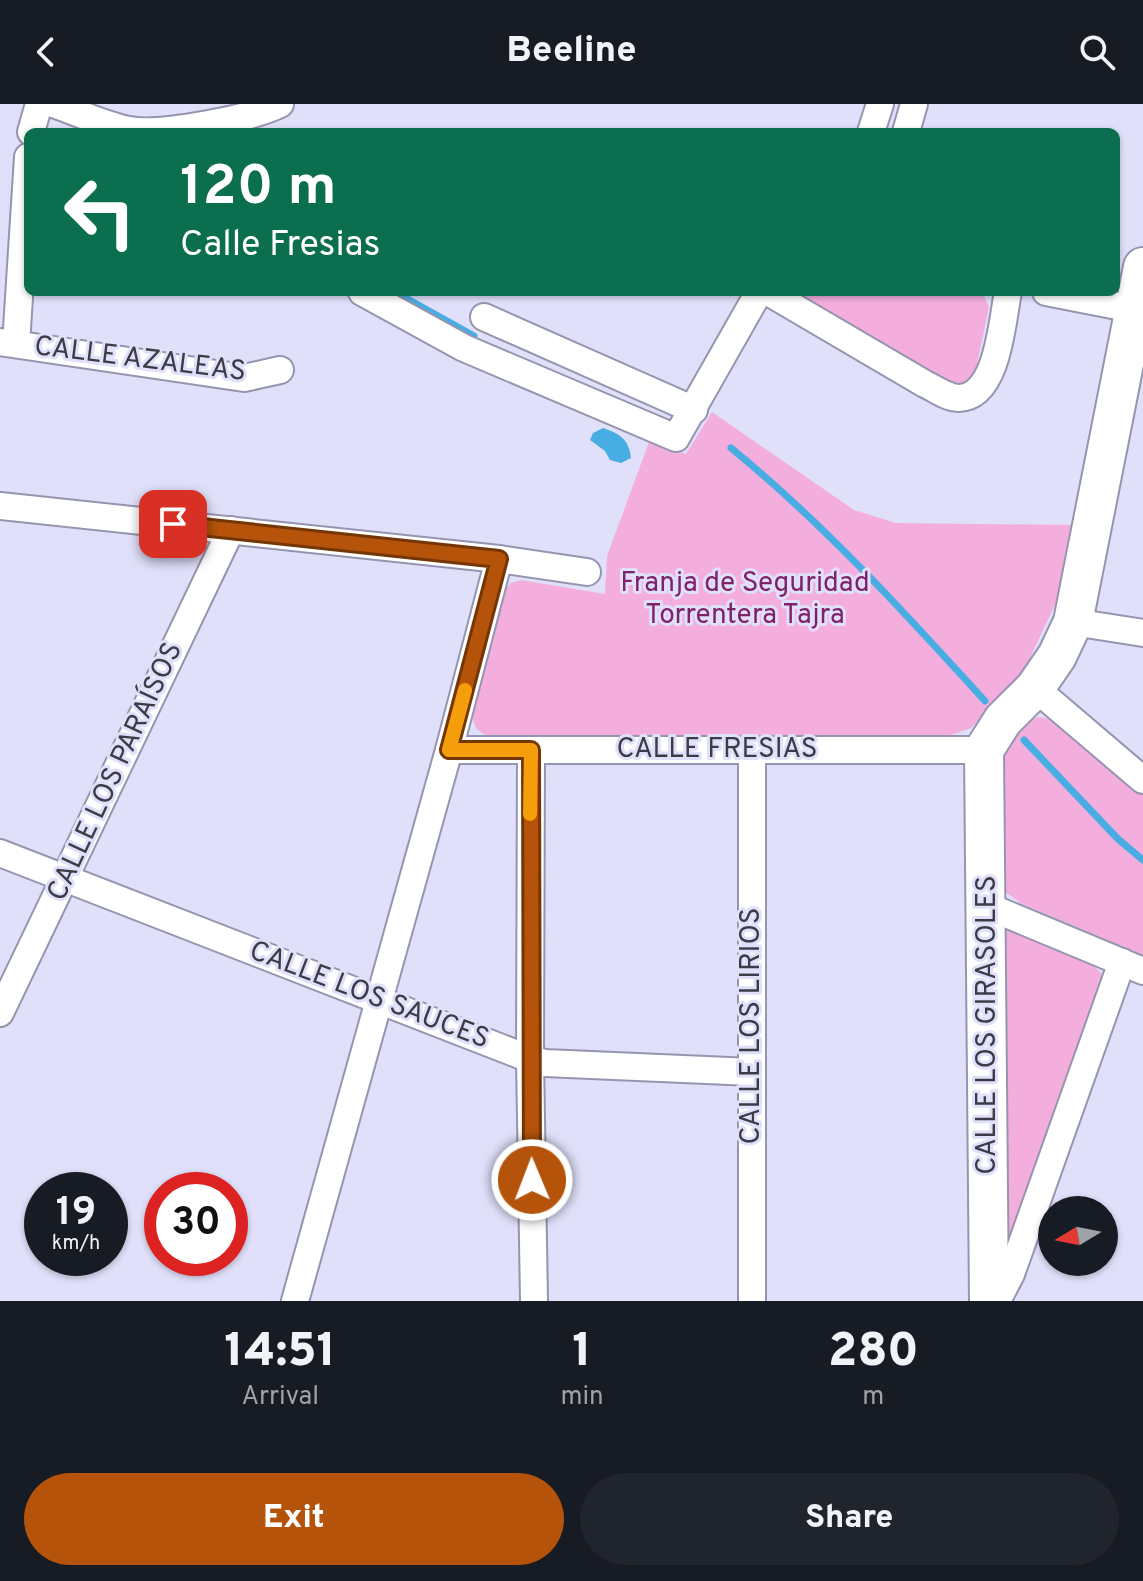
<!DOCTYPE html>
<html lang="en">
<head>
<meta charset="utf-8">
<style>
	:root { --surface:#171b24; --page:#20242c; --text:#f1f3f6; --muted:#9ea1a6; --accent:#b45309 }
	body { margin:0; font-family:Overpass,sans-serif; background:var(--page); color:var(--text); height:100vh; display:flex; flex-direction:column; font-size:30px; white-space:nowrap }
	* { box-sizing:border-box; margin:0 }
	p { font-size:26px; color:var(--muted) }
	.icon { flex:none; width:44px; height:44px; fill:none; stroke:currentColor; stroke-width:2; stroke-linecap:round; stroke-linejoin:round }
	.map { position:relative; height:1197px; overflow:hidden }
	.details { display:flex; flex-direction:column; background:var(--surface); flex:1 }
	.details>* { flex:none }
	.banner { position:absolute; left:24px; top:24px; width:1096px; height:168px; border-radius:12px; box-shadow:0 2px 6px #0004; background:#0b6e4f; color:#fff; overflow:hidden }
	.needle { width:52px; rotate:260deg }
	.buttons { position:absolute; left:1038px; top:1092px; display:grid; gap:16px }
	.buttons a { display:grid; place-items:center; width:80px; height:80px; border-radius:50%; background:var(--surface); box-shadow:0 2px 6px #0004; font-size:40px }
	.speed { position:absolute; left:24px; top:1068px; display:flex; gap:16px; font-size:40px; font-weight:700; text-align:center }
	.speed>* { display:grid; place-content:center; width:104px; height:104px; border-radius:50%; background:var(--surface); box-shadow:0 2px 6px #0004; line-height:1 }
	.speed small { font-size:20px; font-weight:400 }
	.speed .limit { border:12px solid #d22; background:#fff; color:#111 }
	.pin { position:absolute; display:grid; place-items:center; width:68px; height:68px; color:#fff; margin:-34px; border-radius:16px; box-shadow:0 4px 12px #0006 }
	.me { position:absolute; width:88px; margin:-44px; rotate:359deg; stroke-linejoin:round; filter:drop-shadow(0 0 6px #0008) }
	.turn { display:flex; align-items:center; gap:28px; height:168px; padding:0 24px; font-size:36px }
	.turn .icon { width:104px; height:104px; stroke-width:2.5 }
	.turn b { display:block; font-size:56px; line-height:68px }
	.eta { display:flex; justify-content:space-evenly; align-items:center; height:136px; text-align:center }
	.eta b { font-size:48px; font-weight:800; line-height:56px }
	.action { display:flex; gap:16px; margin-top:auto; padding:16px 24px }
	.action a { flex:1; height:92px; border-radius:48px; background:var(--accent); color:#fff; font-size:32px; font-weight:800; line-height:92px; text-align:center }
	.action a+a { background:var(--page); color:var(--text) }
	header { display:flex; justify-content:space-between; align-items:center; height:104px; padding:0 24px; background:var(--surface); font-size:36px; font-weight:800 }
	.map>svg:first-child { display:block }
	.green { fill:#f3aedd }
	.water { fill:#48ade2 }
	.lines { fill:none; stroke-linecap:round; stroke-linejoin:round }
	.stream { stroke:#48ade2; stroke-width:7 }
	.street-casing { stroke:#9695af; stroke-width:30 }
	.secondary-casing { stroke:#9695af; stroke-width:42 }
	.street { stroke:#fff; stroke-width:26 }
	.secondary { stroke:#fff; stroke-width:38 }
	.route-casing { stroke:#753606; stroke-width:20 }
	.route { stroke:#b45309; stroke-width:14 }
	.slow { stroke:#f59e0b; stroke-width:14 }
	.labels { text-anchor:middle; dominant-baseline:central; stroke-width:6; stroke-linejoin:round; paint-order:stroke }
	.street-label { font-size:28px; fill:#3c3b46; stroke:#e0e0fb }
	.park-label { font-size:28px; fill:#80226a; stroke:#e0e0fb }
</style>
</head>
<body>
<header><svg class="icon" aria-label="back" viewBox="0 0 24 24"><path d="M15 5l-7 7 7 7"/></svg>Beeline<svg class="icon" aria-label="search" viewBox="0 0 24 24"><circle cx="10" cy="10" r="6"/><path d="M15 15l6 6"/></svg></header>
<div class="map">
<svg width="1143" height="1197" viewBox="0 0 1143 1197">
	<rect width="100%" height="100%" fill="#e0e0fb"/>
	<!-- green -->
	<g class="green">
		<path d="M 782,188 L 982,188 L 989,203 L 974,274 L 957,284 Z"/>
		<path d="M 712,308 L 854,406 L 896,419 L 1073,421 L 1061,488 L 1020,575 L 971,624 L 948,632 L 494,633 L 483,630 L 476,624 L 468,603 L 503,488 L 511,479 L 521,476 L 605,490 L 607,452 L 649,338 L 686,350 Z"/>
		<path d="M 1039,613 L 1056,616 L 1143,691 L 1143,851 L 1022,800 L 1004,787 L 1000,774 L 996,651 L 1030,616 Z"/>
		<path d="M 1007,825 L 1090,859 L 1101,869 L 1102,877 L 1011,1136 L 1004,1141 L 1002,826 Z"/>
	</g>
	<!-- water -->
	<path class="water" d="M 603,324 C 620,330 629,335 631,354 L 621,359 L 610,356 L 605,347 L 590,336 L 593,329 Z"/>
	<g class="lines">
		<!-- stream -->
		<g class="stream">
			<path d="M 395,188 L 474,232"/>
			<path d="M 731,344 C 824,420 904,508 985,597"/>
			<path d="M 1024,636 L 1118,735 L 1143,756"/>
		</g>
		<!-- street casing -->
		<g class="street-casing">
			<g id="street">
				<path d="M 53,0 C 77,8 103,21 129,26 C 159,32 253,14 280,0"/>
				<path d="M 31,28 L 39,0"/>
				<path d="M 871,28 L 880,0"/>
				<path d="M 906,28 L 914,0"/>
				<path d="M 362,188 L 464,244 L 676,334 L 759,188"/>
				<path d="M 768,188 L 925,280 C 936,285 947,294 959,294 C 998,293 1002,217 1008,188"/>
				<path d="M 1046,188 L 1143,207"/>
				<path d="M 484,213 L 694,306"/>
				<path d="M 0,238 L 244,274 L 280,266"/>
				<path d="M 16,240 L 28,53"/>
				<path d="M 0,402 L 499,455 L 587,468"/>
				<path d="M 1073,518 L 1143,529"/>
				<path d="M 1035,584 L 1143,676"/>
				<path d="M 449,646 L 984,646"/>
				<path d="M 531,646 L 530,955 L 534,1197"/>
				<path d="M 752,646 L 752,1197"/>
				<path d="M 0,749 L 530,955 L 545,959 L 752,968"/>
				<path d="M 987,802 L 1143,867"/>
				<path d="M 0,909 L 231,426"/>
				<path d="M 295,1197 L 449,646 L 499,455"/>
				<path d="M 997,1197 L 1011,1170 L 1122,858"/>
			</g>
		</g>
		<!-- secondary casing -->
		<g class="secondary-casing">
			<path id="secondary" d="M 989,1197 L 984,646 L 1003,616 L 1035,584 L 1057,552 L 1073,518 L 1143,163"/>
		</g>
		<!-- street -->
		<use href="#street" class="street"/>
		<!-- secondary -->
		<use href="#secondary" class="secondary"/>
	</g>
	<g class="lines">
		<!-- route casing -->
		<g class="route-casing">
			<path id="route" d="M 173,420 L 499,455 L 449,646 L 531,646 L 532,1076"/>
		</g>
		<!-- route -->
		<use href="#route" class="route"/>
		<!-- slow -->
		<path class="slow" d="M 465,586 L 449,646 L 531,646 L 530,710"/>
	</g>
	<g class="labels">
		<!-- street labels -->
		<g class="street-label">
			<text transform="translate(140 256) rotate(7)">CALLE AZALEAS</text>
			<text x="717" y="646">CALLE FRESIAS</text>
			<text transform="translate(116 668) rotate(-65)">CALLE LOS PARAÍSOS</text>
			<text transform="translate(369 892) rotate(21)">CALLE LOS SAUCES</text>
			<text transform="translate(988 921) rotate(-90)">CALLE LOS GIRASOLES</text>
			<text transform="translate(752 922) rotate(-90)">CALLE LOS LIRIOS</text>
		</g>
		<!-- park labels -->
		<g class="park-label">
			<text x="745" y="480">Franja de Seguridad<tspan x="745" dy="32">Torrentera Tajra</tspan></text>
		</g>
	</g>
</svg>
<div class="buttons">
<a><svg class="needle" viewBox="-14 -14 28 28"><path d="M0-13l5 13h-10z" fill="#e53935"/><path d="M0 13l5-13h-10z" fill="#9ea1a6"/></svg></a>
</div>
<div class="speed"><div>19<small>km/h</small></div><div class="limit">30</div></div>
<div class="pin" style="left:173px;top:420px;background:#d93025"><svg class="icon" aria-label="arrive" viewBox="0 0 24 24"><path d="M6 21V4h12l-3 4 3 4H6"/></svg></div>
<svg class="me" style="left:532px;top:1076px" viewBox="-20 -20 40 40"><circle r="17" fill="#b45309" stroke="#fff" stroke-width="3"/><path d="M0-11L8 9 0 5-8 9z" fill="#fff"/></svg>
<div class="banner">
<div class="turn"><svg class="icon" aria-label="left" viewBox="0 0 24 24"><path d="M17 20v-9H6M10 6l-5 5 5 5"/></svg><div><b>120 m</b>Calle Fresias</div></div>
</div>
</div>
<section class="details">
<div class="eta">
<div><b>14:51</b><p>Arrival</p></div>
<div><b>1</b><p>min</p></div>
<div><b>280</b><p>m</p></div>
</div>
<div class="action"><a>Exit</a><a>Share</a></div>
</section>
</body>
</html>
